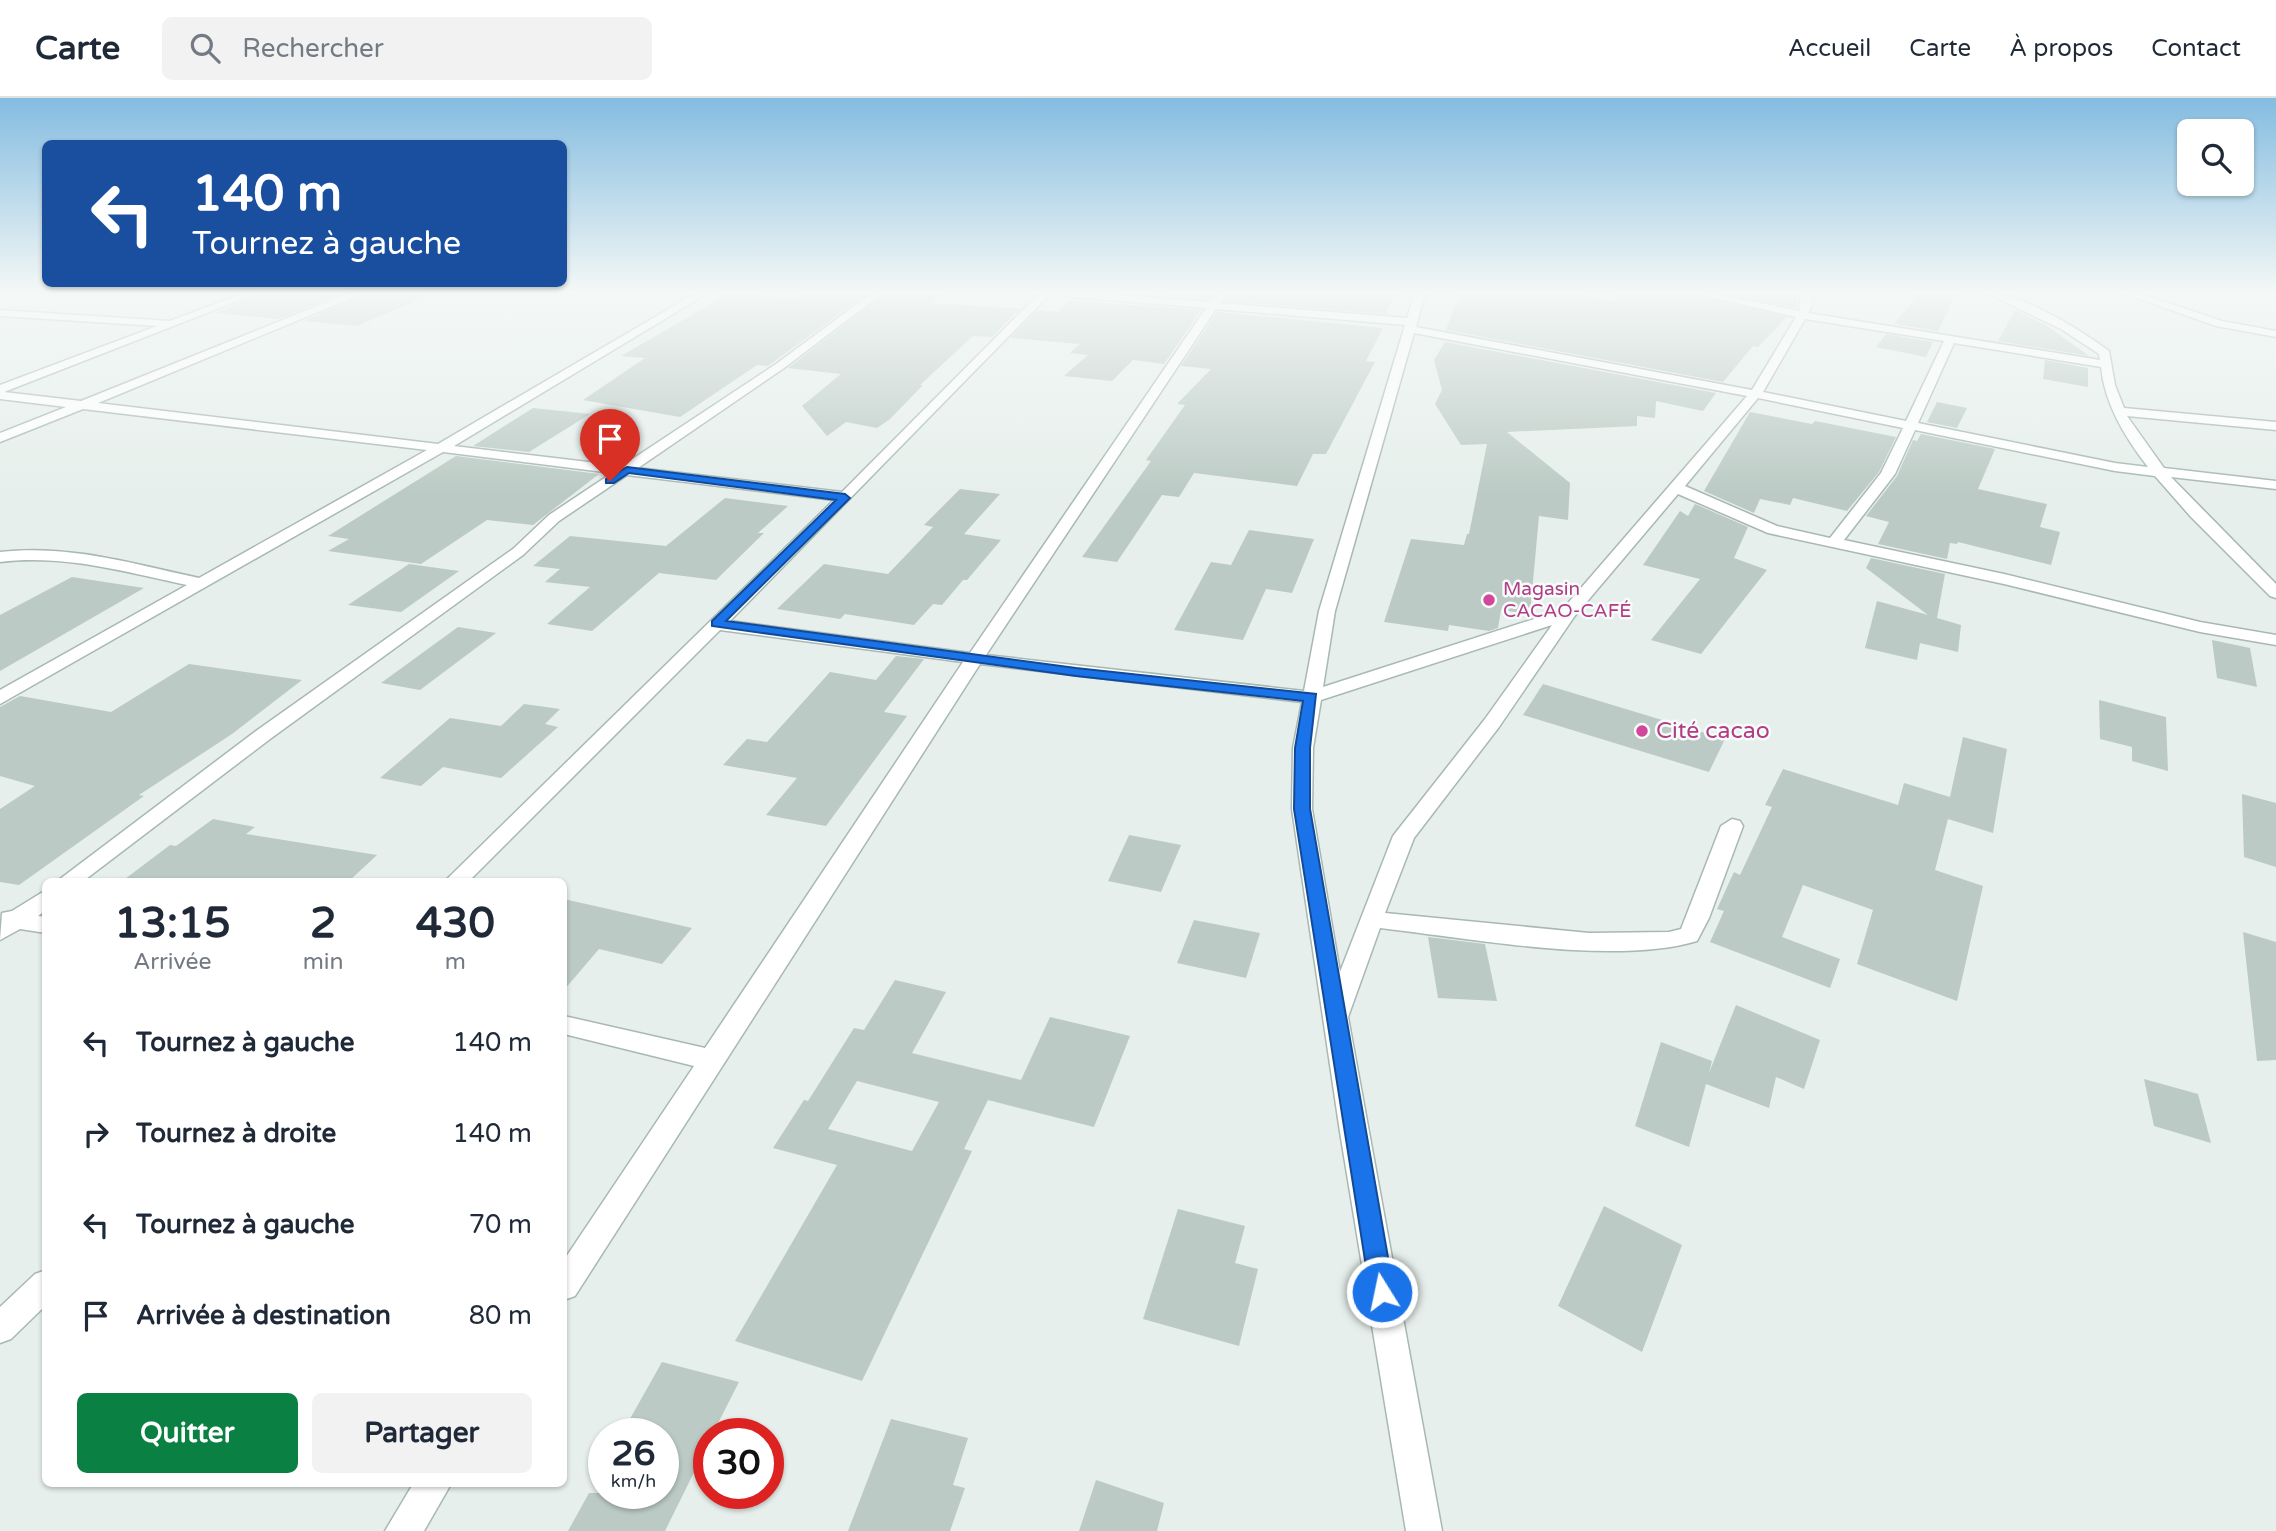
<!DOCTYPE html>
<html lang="fr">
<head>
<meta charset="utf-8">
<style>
	:root { --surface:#fff; --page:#f2f2f3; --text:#1f2937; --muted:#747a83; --line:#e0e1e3; --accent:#0b8043 }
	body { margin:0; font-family:"Varela Round",sans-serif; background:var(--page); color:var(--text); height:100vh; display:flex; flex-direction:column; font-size:26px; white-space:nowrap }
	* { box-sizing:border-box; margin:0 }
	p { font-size:23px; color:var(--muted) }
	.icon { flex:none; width:38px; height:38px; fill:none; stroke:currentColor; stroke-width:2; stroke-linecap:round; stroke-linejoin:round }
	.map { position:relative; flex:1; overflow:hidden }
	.panel { position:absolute; left:42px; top:780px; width:525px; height:609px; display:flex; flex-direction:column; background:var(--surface); border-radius:10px; box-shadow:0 2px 5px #0004 }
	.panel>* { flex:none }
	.top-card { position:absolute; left:42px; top:42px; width:525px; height:147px; border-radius:10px; box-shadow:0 2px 5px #0004; background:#1a4fa0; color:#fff; overflow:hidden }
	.controls { position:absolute; left:2177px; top:21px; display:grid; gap:14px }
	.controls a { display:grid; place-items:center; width:77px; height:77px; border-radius:10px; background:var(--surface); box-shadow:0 2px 5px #0004; font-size:35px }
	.speed { position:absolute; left:588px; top:1320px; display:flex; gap:14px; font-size:35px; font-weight:700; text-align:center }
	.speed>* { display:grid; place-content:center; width:91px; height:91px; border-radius:50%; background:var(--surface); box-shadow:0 2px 5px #0004; line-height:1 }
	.speed small { font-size:18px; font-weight:400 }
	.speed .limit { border:10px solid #d22; background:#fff; color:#111 }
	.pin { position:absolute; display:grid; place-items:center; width:60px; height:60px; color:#fff; margin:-72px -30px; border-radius:50% 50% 50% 0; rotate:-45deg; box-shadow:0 0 7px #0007 }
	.pin .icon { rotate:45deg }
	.me { position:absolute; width:77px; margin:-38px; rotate:350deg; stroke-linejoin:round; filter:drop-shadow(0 0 5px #0008) }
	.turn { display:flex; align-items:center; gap:24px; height:147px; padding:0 35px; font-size:32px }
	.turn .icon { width:91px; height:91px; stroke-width:2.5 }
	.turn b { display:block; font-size:49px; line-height:60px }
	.eta { display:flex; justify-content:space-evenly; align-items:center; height:119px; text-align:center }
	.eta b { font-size:42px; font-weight:800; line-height:49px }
	.action { display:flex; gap:14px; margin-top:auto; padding:14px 35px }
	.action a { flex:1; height:80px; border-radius:10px; background:var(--accent); color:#fff; font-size:28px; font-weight:800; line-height:80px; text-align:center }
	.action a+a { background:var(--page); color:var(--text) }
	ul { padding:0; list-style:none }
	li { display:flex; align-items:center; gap:21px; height:91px; padding:0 35px }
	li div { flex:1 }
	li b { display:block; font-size:26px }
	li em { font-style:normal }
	header { display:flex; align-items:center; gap:42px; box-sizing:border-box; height:98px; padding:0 35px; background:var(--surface); border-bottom:2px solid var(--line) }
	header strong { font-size:33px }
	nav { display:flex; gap:38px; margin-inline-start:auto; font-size:24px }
	.search { width:490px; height:63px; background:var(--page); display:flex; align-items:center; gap:18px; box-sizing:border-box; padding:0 24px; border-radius:10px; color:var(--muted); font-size:26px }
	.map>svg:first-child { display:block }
	.building { fill:#bbcac4; fill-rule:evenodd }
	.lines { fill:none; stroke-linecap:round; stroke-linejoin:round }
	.minor-casing { stroke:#a8b8b2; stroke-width:3 }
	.minor { fill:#fff; fill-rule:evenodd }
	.route { fill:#1a73e8; stroke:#114b97; stroke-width:2 }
	.hotel-dot { fill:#d1479c; stroke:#f7fbf9; stroke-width:2.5 }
	.labels { text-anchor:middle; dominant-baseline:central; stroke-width:5; stroke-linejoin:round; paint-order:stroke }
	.far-hotel-label { font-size:19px; fill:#b23c85; stroke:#f7fbf9; text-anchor:start }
	.hotel-label { font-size:23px; fill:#b23c85; stroke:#f7fbf9; text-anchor:start }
</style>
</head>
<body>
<header>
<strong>Carte</strong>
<div class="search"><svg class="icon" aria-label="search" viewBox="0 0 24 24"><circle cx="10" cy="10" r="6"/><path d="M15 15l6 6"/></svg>Rechercher</div>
<nav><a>Accueil</a><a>Carte</a><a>À propos</a><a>Contact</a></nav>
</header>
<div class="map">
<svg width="2276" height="1433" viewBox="0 0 2276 1433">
	<rect width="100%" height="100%" fill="#e6efeb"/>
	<!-- building -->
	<g class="building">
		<path d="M 261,195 L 343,195 L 279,221 L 216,215 Z"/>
		<path d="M 367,195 L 434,195 L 357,228 L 304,223 Z"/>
		<path d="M 730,195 L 799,202 L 810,195 L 868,195 L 768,268 L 757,267 L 680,319 L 583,302 L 645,260 L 621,258 Z"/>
		<path d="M 886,195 L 945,195 L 931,205 L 1020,211 L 992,239 L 973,238 L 920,287 L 923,287 L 890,321 L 877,330 L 846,324 L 827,338 L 802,308 L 841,276 L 788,270 Z"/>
		<path d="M 1147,195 L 1214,195 L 1210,201 Z"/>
		<path d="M 1230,195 L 1395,195 L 1386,216 L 1225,203 Z"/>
		<path d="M 1464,195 L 1562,195 L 1613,204 L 1620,195 L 1691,195 L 1787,219 L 1758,249 L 1753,248 L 1723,284 L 1446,232 L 1455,206 L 1459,206 Z"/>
		<path d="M 1725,195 L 1798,195 L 1796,210 Z"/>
		<path d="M 1919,195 L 1927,198 L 1955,197 L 1938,233 L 1894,226 Z"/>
		<path d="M 1068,203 L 1134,207 L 1201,212 L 1164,266 L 1133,262 L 1112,283 L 1064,278 L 1088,257 L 1070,255 L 1080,246 L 1010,240 L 1038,212 L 1059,214 Z"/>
		<path d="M 2015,212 L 2046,227 L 2089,258 L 1998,243 Z"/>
		<path d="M 1217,214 L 1383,230 L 1366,263 L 1375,264 L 1326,356 L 1313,356 L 1297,388 L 1194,375 L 1179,399 L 1162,397 L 1117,464 L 1082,459 L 1151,363 L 1146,362 L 1185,307 L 1177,306 L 1211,271 L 1181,268 Z"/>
		<path d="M 1886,236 L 1933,244 L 1926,259 L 1876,249 Z"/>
		<path d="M 1445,244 L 1716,295 L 1703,313 L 1656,303 L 1655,320 L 1637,318 L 1637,328 L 1507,334 L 1570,385 L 1568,422 L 1539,418 L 1530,516 L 1501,512 L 1498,530 L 1489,533 L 1449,527 L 1448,533 L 1384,524 L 1411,441 L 1464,447 L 1467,436 L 1469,436 L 1487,346 L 1461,347 L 1435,306 L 1442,292 L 1434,262 Z"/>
		<path d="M 2045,262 L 2088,270 L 2088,289 L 2043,281 Z"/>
		<path d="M 1937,304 L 1967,310 L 1957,330 L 1927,324 Z"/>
		<path d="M 533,310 L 590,316 L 529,354 L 473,348 Z"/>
		<path d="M 1750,314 L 1812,326 L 1815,323 L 1896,339 L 1879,374 L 1847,413 L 1793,400 L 1790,407 L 1760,401 L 1754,415 L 1704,393 Z"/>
		<path d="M 1921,336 L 1995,351 L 1978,391 L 2047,406 L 2040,429 L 2060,434 L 2051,467 L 1958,444 L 1957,446 L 1950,445 L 1947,461 L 1878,446 L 1889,424 L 1866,418 L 1897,378 L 1913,342 L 1917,343 Z"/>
		<path d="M 456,358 L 599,376 L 533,427 L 487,422 L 421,466 L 328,453 L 349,441 L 328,438 Z"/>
		<path d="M 960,391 L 1000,396 L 964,436 L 1001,442 L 967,482 L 963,482 L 942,507 L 933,506 L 914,527 L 845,516 L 840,521 L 777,511 L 824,466 L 888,476 L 933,429 L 924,427 Z"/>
		<path d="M 725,400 L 788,408 L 758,435 L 764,435 L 716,482 L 659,475 L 592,533 L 547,526 L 590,489 L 545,484 L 560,471 L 533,468 L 570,438 L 666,448 Z"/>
		<path d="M 1695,406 L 1748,429 L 1734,460 L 1767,472 L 1701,556 L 1651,542 L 1700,481 L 1643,467 L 1680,413 L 1688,418 Z"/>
		<path d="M 1249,432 L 1314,441 L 1292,495 L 1266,491 L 1243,542 L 1174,532 L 1211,464 L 1231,467 Z"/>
		<path d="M 1871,460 L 1945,476 L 1937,520 L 1961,527 L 1958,554 L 1920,545 L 1917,562 L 1865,550 L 1877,503 L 1928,517 L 1866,470 Z"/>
		<path d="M 409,466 L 459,473 L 401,514 L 348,507 Z"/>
		<path d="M 72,479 L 144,490 L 0,573 L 0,517 Z"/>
		<path d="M 458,529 L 496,535 L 420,592 L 381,585 Z"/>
		<path d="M 2212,542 L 2250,550 L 2257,589 L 2217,580 Z"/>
		<path d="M 896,558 L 924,561 L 884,614 L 907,618 L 826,728 L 766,717 L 797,680 L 723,667 L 747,641 L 767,644 L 830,574 L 876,582 Z"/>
		<path d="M 189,566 L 302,582 L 232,636 L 139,697 L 144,698 L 19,787 L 0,784 L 0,711 L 35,688 L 0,678 L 0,609 L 20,598 L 111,614 Z"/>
		<path d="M 1543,586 L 1725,641 L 1709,674 L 1523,617 Z"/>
		<path d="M 2099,602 L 2166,619 L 2168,673 L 2132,663 L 2132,649 L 2100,641 Z"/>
		<path d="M 524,606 L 560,611 L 545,626 L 558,629 L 501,680 L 443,669 L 421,688 L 380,680 L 450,620 L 501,628 Z"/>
		<path d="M 1963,639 L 2007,651 L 1993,735 L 1948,721 L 1935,772 L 1983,788 L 1957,903 L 1857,866 L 1873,812 L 1803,787 L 1782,839 L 1840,861 L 1830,890 L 1710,844 L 1724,813 L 1717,811 L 1734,774 L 1740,777 L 1772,709 L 1765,707 L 1783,671 L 1898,707 L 1904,685 L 1950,699 Z"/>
		<path d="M 2242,696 L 2276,705 L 2276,769 L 2244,759 Z"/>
		<path d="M 213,721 L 255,729 L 246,736 L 377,757 L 348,784 L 121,784 L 170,747 L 176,748 Z"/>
		<path d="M 1129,737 L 1181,747 L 1161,794 L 1108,783 Z"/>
		<path d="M 564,801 L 692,830 L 662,866 L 599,851 L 564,892 Z"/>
		<path d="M 1194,822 L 1260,835 L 1246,880 L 1177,865 Z"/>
		<path d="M 2243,834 L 2276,844 L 2276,962 L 2257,963 Z"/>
		<path d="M 1428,839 L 1485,846 L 1497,903 L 1438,900 Z"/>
		<path d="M 895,882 L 946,894 L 912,955 L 1021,982 L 1050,919 L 1130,938 L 1094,1029 L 988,1002 L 964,1051 L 972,1053 L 862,1283 L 735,1243 L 837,1067 L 773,1050 L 804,1002 L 808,1003 L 854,930 L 864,932 ZM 857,983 L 939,1004 L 912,1053 L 828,1031 Z"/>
		<path d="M 1736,907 L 1820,942 L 1804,991 L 1776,979 L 1769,1010 L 1706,986 L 1689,1049 L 1635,1028 L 1661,944 L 1712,963 L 1709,975 Z"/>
		<path d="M 2144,981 L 2198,996 L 2211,1045 L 2154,1028 Z"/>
		<path d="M 1604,1108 L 1682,1147 L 1642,1254 L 1558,1208 Z"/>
		<path d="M 1178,1111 L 1245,1128 L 1235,1165 L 1258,1171 L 1239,1248 L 1143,1221 Z"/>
		<path d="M 662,1264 L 739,1284 L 713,1335 L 709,1335 L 709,1344 L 665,1433 L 568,1433 L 589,1395 L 663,1395 L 663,1335 L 622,1335 Z"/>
		<path d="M 891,1321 L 968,1340 L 953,1387 L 965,1390 L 950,1433 L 848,1433 Z"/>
		<path d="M 1096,1382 L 1164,1405 L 1157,1433 L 1079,1433 Z"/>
	</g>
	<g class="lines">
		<!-- minor casing -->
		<g class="minor-casing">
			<g id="minor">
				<path d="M 244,195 L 258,195 L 4,294 L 81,303 L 350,195 L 364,195 L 98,305 L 438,346 L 696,195 L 708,195 L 454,348 L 622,368 L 776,266 L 872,195 L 883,195 L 784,270 L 638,370 L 842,394 L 1040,195 L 1051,195 L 730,523 L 970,555 L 1206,210 L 1060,198 L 1055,195 L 1096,195 L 1211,204 L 1217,195 L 1227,195 L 1220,205 L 1407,220 L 1415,195 L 1425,195 L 1416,229 L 1752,292 L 1796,219 L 1694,195 L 1713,195 L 1799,213 L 1801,195 L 1811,195 L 1812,207 L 1808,215 L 2100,262 L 2099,256 L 2061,231 L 1986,195 C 2020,194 2081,232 2109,253 L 2115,287 L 2124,310 L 2276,324 L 2276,332 L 2127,318 L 2164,370 L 2276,383 L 2276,391 L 2171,379 L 2276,486 L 2276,500 L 2270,498 L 2191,419 L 2155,378 L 2115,373 L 1915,332 L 1895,376 L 1844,442 L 2004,476 L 2200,524 L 2276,537 L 2276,547 L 2200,534 L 2004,486 L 1768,435 L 1678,396 L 1574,519 L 1499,629 L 1414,740 L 1385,815 L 1589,835 L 1669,834 L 1681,831 L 1721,728 L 1732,721 L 1740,723 L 1743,728 L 1709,820 L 1697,843 C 1614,868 1469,840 1380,830 L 1348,919 L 1442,1433 L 1406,1433 L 1340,1034 L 1292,711 L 1293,650 L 1302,604 L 980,566 L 575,1198 L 564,1202 L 564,1162 L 694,968 L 564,936 L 564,918 L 705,950 L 963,564 L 720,532 L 468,784 L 444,784 L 834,402 L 627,377 L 559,423 L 523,457 L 270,641 L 82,784 L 56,784 L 256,633 L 513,451 L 549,417 L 612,375 L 443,354 L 0,606 L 0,592 L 187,487 C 125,474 64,456 0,464 L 0,454 C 68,446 134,466 199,480 L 427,352 L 83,311 L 0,344 L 0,335 L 66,309 L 0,301 L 0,287 L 157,228 L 0,218 L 0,212 L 170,223 ZM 1216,211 L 1405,227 L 1319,513 L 1304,593 L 986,557 ZM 1805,221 L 1944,243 L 1906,323 L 1763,294 ZM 1414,235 L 1747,298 L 1562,512 L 1323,589 L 1335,513 ZM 1954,245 L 2101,269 C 2105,307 2125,339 2148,369 L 2115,365 L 1918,325 ZM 1758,300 L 1903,330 L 1881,375 L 1830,440 L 1777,428 L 1685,388 ZM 1552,527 L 1485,621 L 1393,738 L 1340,874 L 1312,711 L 1313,650 L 1321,602 Z"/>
				<path d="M 2123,195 L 2138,195 L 2222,223 L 2276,233 L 2276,239 L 2216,228 Z"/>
				<path d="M 46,792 L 46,812 L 38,818 L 46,819 L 46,835 L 20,831 L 0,842 L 2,815 L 12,813 Z"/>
				<path d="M 46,1172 L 46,1207 L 11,1241 L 0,1245 L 0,1209 L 35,1176 Z"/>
				<path d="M 413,1386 L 451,1386 L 424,1433 L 385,1433 Z"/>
			</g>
		</g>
		<!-- minor -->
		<use href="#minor" class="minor"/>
	</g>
	<!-- sky -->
	<linearGradient id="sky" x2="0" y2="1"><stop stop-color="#84bce0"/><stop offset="0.49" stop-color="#f4f8f6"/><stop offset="1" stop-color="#f4f8f6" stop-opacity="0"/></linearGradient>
	<rect width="2276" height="396" fill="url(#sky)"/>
	<!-- route -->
	<path class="route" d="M 627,369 L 845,396 L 850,400 L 726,523 L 1076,570 L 1316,596 L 1310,650 L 1310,711 L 1394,1194 L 1390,1201 L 1382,1204 L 1374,1201 L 1370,1194 L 1294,711 L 1295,650 L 1303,603 L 1076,578 L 712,528 L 712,523 L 836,402 L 629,375 L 614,385 L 606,385 L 606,381 Z"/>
	<!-- markers -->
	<g class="hotel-dot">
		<circle cx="1489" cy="502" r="7"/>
		<circle cx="1642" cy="633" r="7"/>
	</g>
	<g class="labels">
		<!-- far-hotel labels -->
		<g class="far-hotel-label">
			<text x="1503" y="491">Magasin<tspan x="1503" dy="22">CACAO-CAFÉ</tspan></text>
		</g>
		<!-- hotel labels -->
		<g class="hotel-label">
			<text x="1656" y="633">Cité cacao</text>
		</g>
	</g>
</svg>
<div class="controls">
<a><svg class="icon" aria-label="search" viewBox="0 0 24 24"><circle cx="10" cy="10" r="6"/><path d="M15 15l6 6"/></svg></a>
</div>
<div class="speed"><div>26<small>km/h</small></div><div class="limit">30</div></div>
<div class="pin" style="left:610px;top:383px;background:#d93025"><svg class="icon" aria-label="arrive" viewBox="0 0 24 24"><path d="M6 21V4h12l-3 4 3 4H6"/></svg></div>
<svg class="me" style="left:1382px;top:1194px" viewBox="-20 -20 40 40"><circle r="17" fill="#1a73e8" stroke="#fff" stroke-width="3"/><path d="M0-11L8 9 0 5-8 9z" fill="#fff"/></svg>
<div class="top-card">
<div class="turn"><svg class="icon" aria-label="left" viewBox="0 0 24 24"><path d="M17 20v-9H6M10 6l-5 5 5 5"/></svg><div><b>140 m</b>Tournez à gauche</div></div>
</div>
<section class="panel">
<div class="eta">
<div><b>13:15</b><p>Arrivée</p></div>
<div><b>2</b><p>min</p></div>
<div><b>430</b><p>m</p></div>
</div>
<ul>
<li><svg class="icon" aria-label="left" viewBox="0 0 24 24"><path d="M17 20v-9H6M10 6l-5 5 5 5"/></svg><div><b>Tournez à gauche</b></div><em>140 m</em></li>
<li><svg class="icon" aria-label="right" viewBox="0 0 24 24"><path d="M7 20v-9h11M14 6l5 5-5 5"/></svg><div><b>Tournez à droite</b></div><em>140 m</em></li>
<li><svg class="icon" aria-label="left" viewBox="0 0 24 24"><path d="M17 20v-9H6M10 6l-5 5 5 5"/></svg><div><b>Tournez à gauche</b></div><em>70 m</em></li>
<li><svg class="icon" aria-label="arrive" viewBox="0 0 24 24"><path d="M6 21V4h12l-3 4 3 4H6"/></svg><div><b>Arrivée à destination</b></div><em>80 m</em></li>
</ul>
<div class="action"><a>Quitter</a><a>Partager</a></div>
</section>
</div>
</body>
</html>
